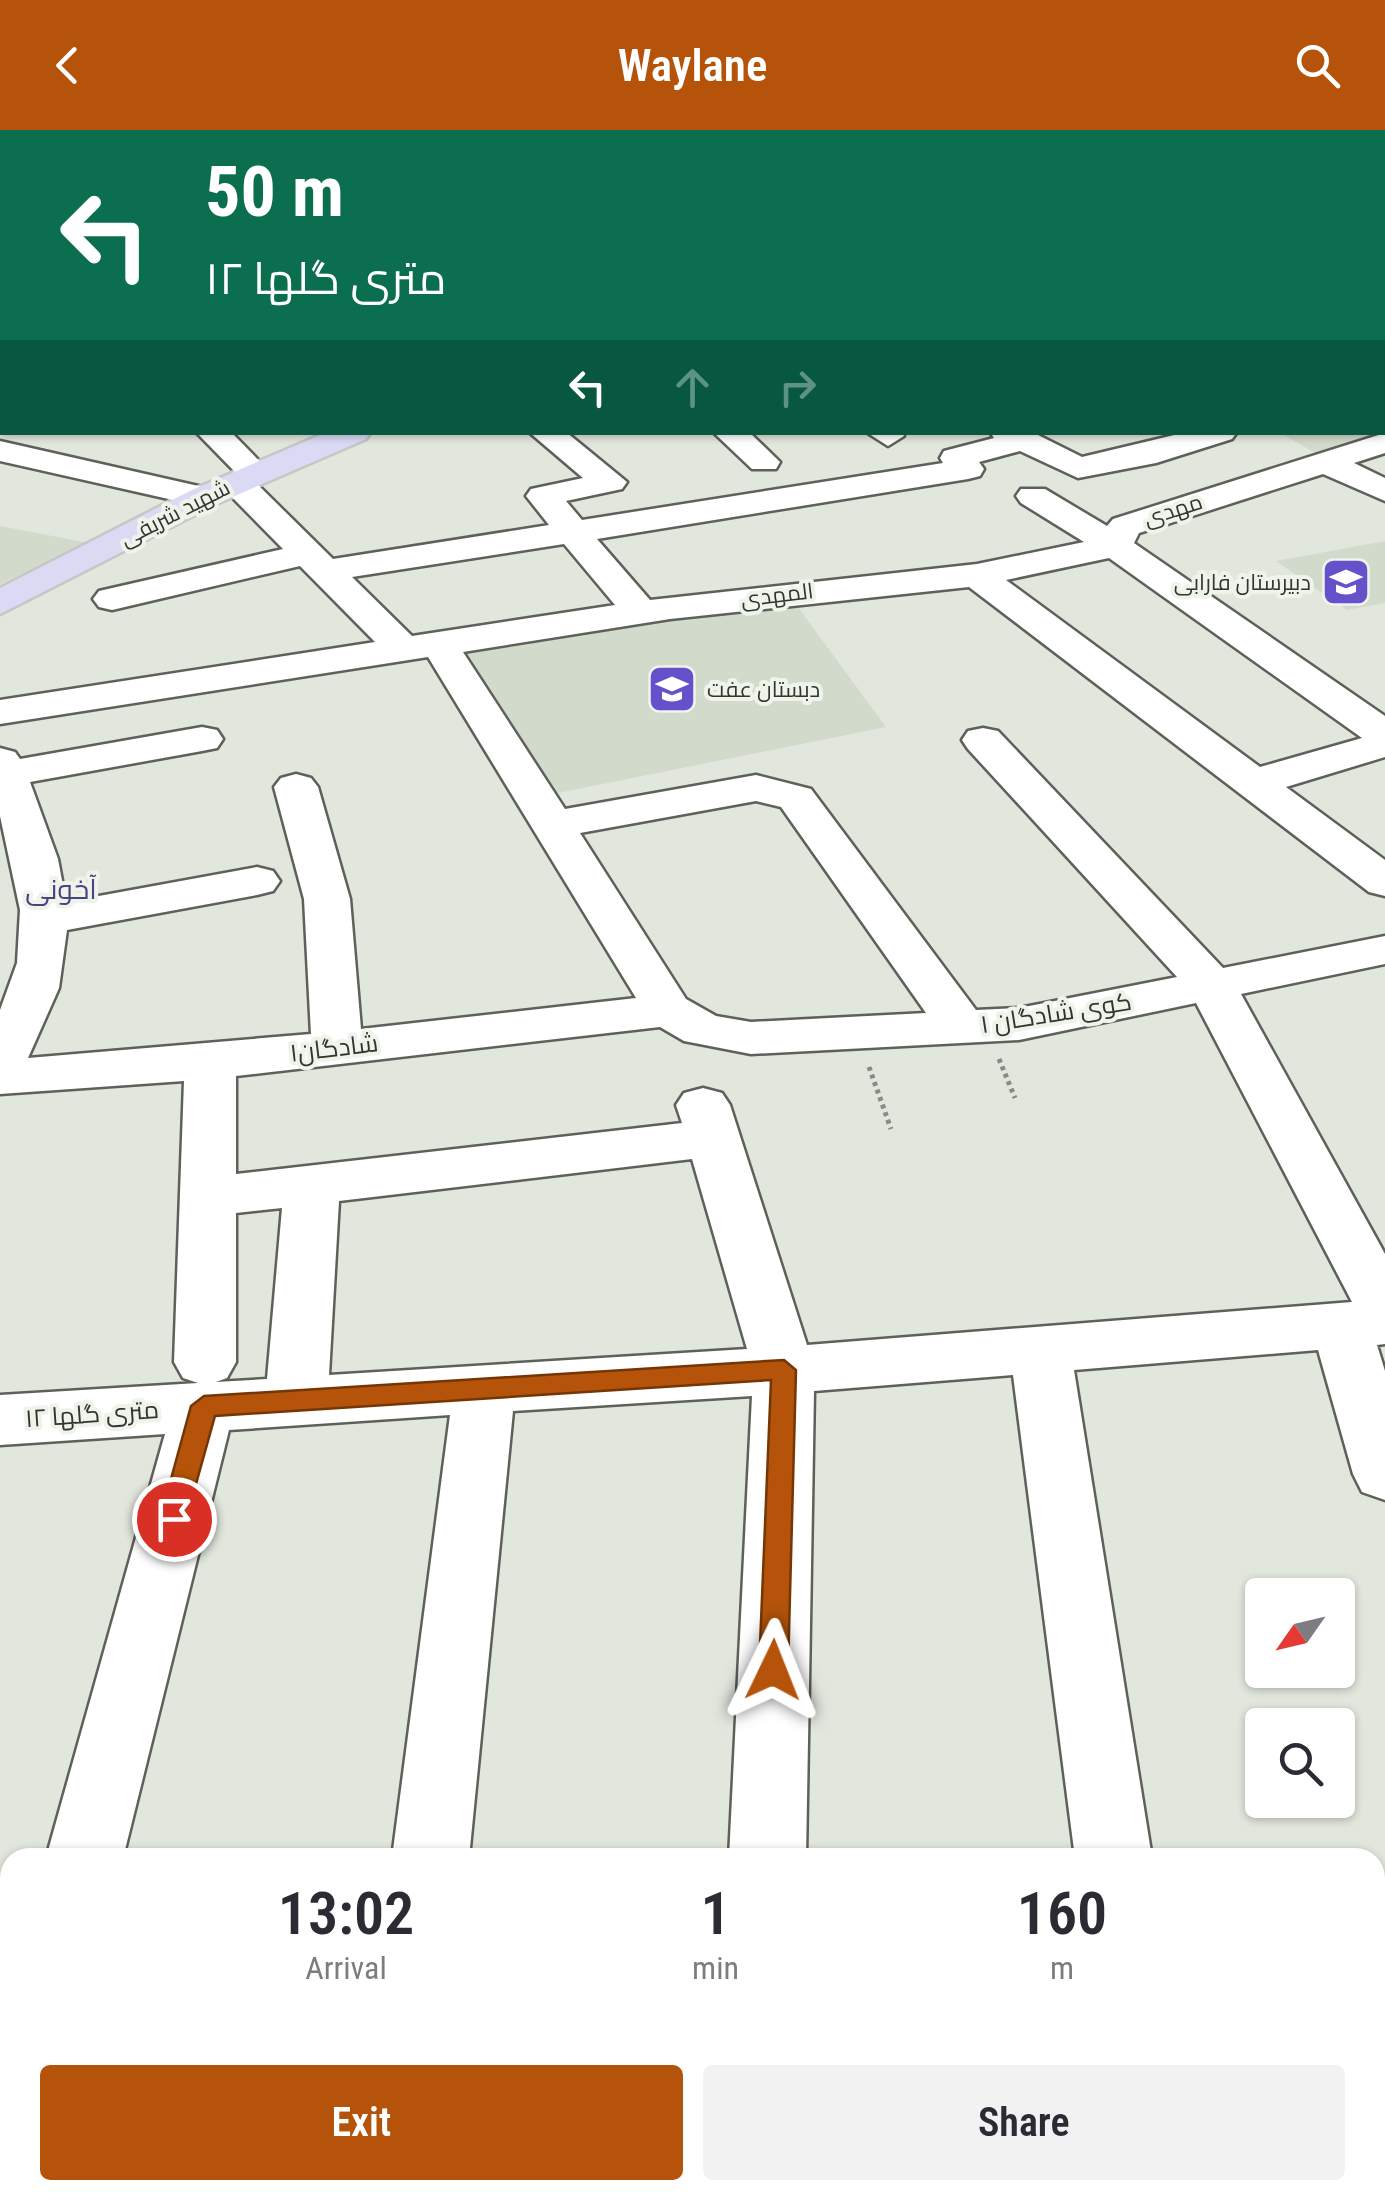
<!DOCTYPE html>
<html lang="en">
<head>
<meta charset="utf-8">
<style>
	:root { --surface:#fff; --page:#f2f2f3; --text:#2b2b33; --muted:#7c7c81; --accent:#b45309 }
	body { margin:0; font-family:"Roboto Condensed",Cairo,sans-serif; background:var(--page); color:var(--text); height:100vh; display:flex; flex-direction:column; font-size:38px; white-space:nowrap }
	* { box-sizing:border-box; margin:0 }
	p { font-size:32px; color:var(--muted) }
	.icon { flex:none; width:55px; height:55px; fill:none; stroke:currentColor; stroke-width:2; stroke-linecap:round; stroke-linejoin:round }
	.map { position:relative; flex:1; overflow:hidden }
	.drawer { position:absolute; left:0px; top:1718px; width:1385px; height:352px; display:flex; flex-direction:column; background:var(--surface); border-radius:30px 30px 0 0; box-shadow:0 2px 8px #0004 }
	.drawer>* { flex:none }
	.hud { position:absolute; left:0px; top:0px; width:1385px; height:305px; box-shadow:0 2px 8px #0004; background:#0b6e4f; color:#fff; overflow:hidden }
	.needle { width:65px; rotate:236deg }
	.controls { position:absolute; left:1245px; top:1448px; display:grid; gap:20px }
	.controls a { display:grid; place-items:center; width:110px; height:110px; border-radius:10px; background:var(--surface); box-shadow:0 2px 8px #0004; font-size:50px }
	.pin { position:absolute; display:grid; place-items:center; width:85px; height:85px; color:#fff; margin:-42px; border:5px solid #fff; border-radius:50%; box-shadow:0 2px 10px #0007 }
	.me { position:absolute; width:110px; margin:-55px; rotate:2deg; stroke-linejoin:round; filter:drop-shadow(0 0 8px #0008) }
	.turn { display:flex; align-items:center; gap:35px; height:210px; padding:0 40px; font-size:45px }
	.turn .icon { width:130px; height:130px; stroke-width:2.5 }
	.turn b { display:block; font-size:70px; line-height:85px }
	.lanes { display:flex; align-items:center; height:95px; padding:0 40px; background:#0003; justify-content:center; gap:50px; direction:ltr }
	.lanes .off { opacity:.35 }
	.eta { display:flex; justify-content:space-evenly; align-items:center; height:170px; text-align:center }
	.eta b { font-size:60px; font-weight:600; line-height:70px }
	.button { display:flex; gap:20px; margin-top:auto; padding:20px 40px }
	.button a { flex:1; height:115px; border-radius:10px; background:var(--accent); color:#fff; font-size:40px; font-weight:600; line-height:115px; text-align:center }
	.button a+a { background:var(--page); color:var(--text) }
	header { display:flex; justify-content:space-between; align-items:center; height:130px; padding:0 40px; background:var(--accent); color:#fff; font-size:45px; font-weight:600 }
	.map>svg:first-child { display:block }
	.built { fill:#d2dacc }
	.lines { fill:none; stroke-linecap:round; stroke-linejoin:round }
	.minor-casing { stroke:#5d6159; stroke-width:5 }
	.major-casing { stroke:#c6c6c5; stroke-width:5 }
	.highway-casing { stroke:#c6c6c5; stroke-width:5 }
	.path { stroke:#898c86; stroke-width:5; stroke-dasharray:4 4; stroke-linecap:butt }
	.minor { fill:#fff; fill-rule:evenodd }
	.major { fill:#dadaf5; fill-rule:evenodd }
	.highway { fill:#c2c1ef; fill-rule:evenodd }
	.route { fill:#b45309; stroke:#753606; stroke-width:2.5 }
	.labels { text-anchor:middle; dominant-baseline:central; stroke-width:8; stroke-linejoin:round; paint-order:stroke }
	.far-street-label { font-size:22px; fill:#333531; stroke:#eff4eb }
	.far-poi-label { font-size:22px; fill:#333531; stroke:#eff4eb; text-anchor:end }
	.street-label { font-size:25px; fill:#333531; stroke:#eff4eb }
	.neighbourhood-label { font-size:28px; fill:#494381; stroke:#eff4eb }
</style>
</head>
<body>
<header><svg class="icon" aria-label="back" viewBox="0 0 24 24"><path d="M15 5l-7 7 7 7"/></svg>Waylane<svg class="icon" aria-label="search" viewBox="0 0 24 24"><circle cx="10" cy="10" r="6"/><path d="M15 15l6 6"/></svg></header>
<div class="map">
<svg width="1385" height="2069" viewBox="0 0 1385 2069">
	<rect width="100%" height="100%" fill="#e2e7de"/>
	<!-- built -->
	<g class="built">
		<path d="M 1383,287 L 1385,305 L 1319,325 L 1280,303 L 1382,302 Z"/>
		<path d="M 0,396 L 89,413 L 0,454 Z"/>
		<path d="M 1385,411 L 1385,473 L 1347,480 L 1276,431 Z"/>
		<path d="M 792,469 L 886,597 L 553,664 L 461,521 Z"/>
		<path d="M 1375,1929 L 1385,1929 L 1385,2069 L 1147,2069 L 1146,2060 L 1375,2060 Z"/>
	</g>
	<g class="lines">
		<!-- minor casing -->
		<g class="minor-casing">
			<g id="minor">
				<path d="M 147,0 L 172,0 L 173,2 L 149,2 Z"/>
				<path d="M 227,0 L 252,0 L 253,2 L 229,2 Z"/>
				<path d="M 598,0 L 626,0 L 627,2 L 600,2 Z"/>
				<path d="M 872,0 L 895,0 L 896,2 L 871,2 Z"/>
				<path d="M 1051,0 L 1076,0 L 1077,2 L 1053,2 Z"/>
				<rect x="1382" y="81" width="3" height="14"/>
				<path d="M 0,100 L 2,101 L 2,119 L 0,118 Z"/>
				<path d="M 1382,136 L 1385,137 L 1385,154 L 1382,153 Z"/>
				<path d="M 1382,179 L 1385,179 L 1382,196 Z"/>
				<rect x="0" y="238" width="2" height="18"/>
				<path d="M 196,302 L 231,302 L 272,344 L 257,354 L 333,429 L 549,395 L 526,366 L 531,359 L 583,348 L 529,302 L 566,302 L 627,352 L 622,359 L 566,371 L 582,390 L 943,333 L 940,328 L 944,321 L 994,308 L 990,302 L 1032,302 L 1082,327 L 1187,302 L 1237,302 L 1232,309 L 1156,333 L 1078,348 L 1020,321 L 979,332 L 984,339 L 980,346 L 968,349 L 597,409 L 650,470 L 977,434 L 1084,412 L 1021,373 L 1016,366 L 1021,359 L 1045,359 L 1107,396 L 1113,389 L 1385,303 L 1385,323 L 1354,333 L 1385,348 L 1385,371 L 1323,344 L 1139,403 L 1134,413 L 1385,586 L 1385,627 L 1286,657 L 1385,730 L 1385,766 L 1369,762 L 969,457 L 670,489 L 463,522 L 565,679 L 756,645 L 811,659 L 976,880 L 1019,878 L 1177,847 L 968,619 L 962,610 L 968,601 L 983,598 L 998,601 L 1223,838 L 1385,806 L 1385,834 L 1241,864 L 1385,1124 L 1385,1214 L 1377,1215 L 1385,1241 L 1385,1370 L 1362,1362 L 1353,1344 L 1318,1220 L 1074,1240 L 1152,1728 L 1075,1728 L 1013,1245 L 814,1261 L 806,1728 L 729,1728 L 752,1266 L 513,1281 L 469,1728 L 392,1728 L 450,1285 L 229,1300 L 123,1728 L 46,1728 L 165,1304 L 0,1315 L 0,1265 L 198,1253 L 183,1248 L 174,1232 L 184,951 L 0,964 L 0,880 L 17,833 L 20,780 L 0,686 L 0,618 L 15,622 L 20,629 L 202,597 L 217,600 L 223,609 L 217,618 L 202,621 L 30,652 L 58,729 L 66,772 L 257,737 L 273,741 L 280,751 L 273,761 L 257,765 L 67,800 L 59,858 L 28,928 L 311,904 L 304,769 L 274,657 L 281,648 L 296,644 L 311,648 L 318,657 L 350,769 L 361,899 L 636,868 L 428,527 L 0,594 L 0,570 L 375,512 L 300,436 L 112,480 L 99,477 L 93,469 L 99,461 L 283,419 L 225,360 L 220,353 L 236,343 ZM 564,414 L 615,475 L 412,506 L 352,447 ZM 1109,428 L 1362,608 L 1260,637 L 1006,450 ZM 756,671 L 781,677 L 926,883 L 751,892 L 716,886 L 686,869 L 580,703 ZM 1196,873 L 1352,1172 L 807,1215 L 730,975 L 722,963 L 703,958 L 684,963 L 676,975 L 682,993 L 236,1044 L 236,946 L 660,897 L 684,911 L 751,924 L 1019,910 ZM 692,1029 L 747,1219 L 329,1245 L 339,1071 ZM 282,1078 L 267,1249 L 216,1252 L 227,1248 L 236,1232 L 236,1083 Z"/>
				<path d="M 713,302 L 749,302 L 780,332 L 776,339 L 752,339 Z"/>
				<path d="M 866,302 L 902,302 L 904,306 L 888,316 Z"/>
				<path d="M 0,311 L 216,360 L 221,367 L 216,374 L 204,377 L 0,331 Z"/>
				<rect x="0" y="1844" width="10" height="82"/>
				<rect x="1375" y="1850" width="10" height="82"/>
				<path d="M 33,2060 L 121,2060 L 119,2069 L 31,2069 Z"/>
				<path d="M 249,2060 L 337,2060 L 336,2069 L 248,2069 Z"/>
				<path d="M 660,2060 L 748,2060 L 749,2069 L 661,2069 Z"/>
				<path d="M 1101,2060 L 1189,2060 L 1190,2069 L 1102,2069 Z"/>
			</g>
		</g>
		<!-- major casing -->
		<g class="major-casing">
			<g id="major">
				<path d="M 869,0 L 895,0 L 896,2 L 871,2 Z"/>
				<path d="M 1382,261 L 1385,262 L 1385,280 L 1382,280 Z"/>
				<path d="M 327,302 L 371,302 L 366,309 L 216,374 L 0,484 L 0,458 L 192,360 Z"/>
			</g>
		</g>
		<!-- highway casing -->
		<g class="highway-casing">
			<rect id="highway" x="0" y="51" width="2" height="14"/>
		</g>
		<!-- path -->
		<g class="path">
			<path d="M 999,929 L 1015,968"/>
			<path d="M 869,937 L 891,999"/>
		</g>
		<!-- minor -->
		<use href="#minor" class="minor"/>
		<!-- major -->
		<use href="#major" class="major"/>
		<!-- highway -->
		<use href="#highway" class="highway"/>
	</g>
	<!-- route -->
	<path class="route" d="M 784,1230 L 796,1240 L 788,1540 L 784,1549 L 773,1553 L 763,1549 L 759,1540 L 771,1250 L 215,1286 L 184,1397 L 164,1397 L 160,1389 L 191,1276 L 204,1266 Z"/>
	<!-- icons -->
	<defs>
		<g id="school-square" transform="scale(2.5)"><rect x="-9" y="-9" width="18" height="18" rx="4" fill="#6552cb" stroke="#eff4eb"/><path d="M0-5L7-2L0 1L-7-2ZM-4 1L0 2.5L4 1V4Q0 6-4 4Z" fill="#fff"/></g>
	</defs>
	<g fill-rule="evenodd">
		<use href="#school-square" x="1346" y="452"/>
		<use href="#school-square" x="672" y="559"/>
	</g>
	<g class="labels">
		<!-- far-street labels -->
		<g class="far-street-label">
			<text transform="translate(1173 380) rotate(-18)">مهدی</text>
			<text transform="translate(175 383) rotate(-27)">شهید شریفی</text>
			<text transform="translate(777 465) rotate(-7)">المهدی</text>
		</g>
		<!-- far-poi labels -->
		<g class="far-poi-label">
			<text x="1311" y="452">دبیرستان فارابی</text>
			<text x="707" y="559" text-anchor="start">دبستان عفت</text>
		</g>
		<!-- street labels -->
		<g class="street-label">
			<text transform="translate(1056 883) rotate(-9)">کوی شادگان ۱</text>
			<text transform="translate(334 918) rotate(-7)">شادگان۱</text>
			<text transform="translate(92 1284) rotate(-4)">۱۲ متری گلها</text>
		</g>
		<!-- neighbourhood labels -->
		<g class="neighbourhood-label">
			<text x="61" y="759">آخونی</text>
		</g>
	</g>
</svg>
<div class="controls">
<a><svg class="needle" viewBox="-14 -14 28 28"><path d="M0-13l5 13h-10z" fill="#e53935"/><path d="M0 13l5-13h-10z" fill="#7c7c81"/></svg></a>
<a><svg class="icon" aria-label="search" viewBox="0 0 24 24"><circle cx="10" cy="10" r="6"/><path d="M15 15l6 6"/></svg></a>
</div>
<div class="pin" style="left:174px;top:1389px;background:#d93025"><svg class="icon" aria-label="arrive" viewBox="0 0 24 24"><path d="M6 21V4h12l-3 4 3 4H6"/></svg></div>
<svg class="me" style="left:773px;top:1540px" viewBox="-20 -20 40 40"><path d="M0-17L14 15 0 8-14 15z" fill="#b45309" stroke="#fff" stroke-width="4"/></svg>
<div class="hud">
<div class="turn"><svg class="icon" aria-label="left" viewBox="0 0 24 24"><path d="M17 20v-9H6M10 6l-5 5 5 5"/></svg><div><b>50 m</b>۱۲ متری گلها</div></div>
<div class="lanes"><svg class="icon" aria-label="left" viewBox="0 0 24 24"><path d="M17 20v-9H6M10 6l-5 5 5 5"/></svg><svg class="icon off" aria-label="ahead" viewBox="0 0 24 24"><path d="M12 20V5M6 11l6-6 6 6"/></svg><svg class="icon off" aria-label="right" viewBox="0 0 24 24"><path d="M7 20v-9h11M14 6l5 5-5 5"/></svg></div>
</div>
<section class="drawer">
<div class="eta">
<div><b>13:02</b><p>Arrival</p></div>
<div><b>1</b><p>min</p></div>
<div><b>160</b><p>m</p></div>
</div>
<div class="button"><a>Exit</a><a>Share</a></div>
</section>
</div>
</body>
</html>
